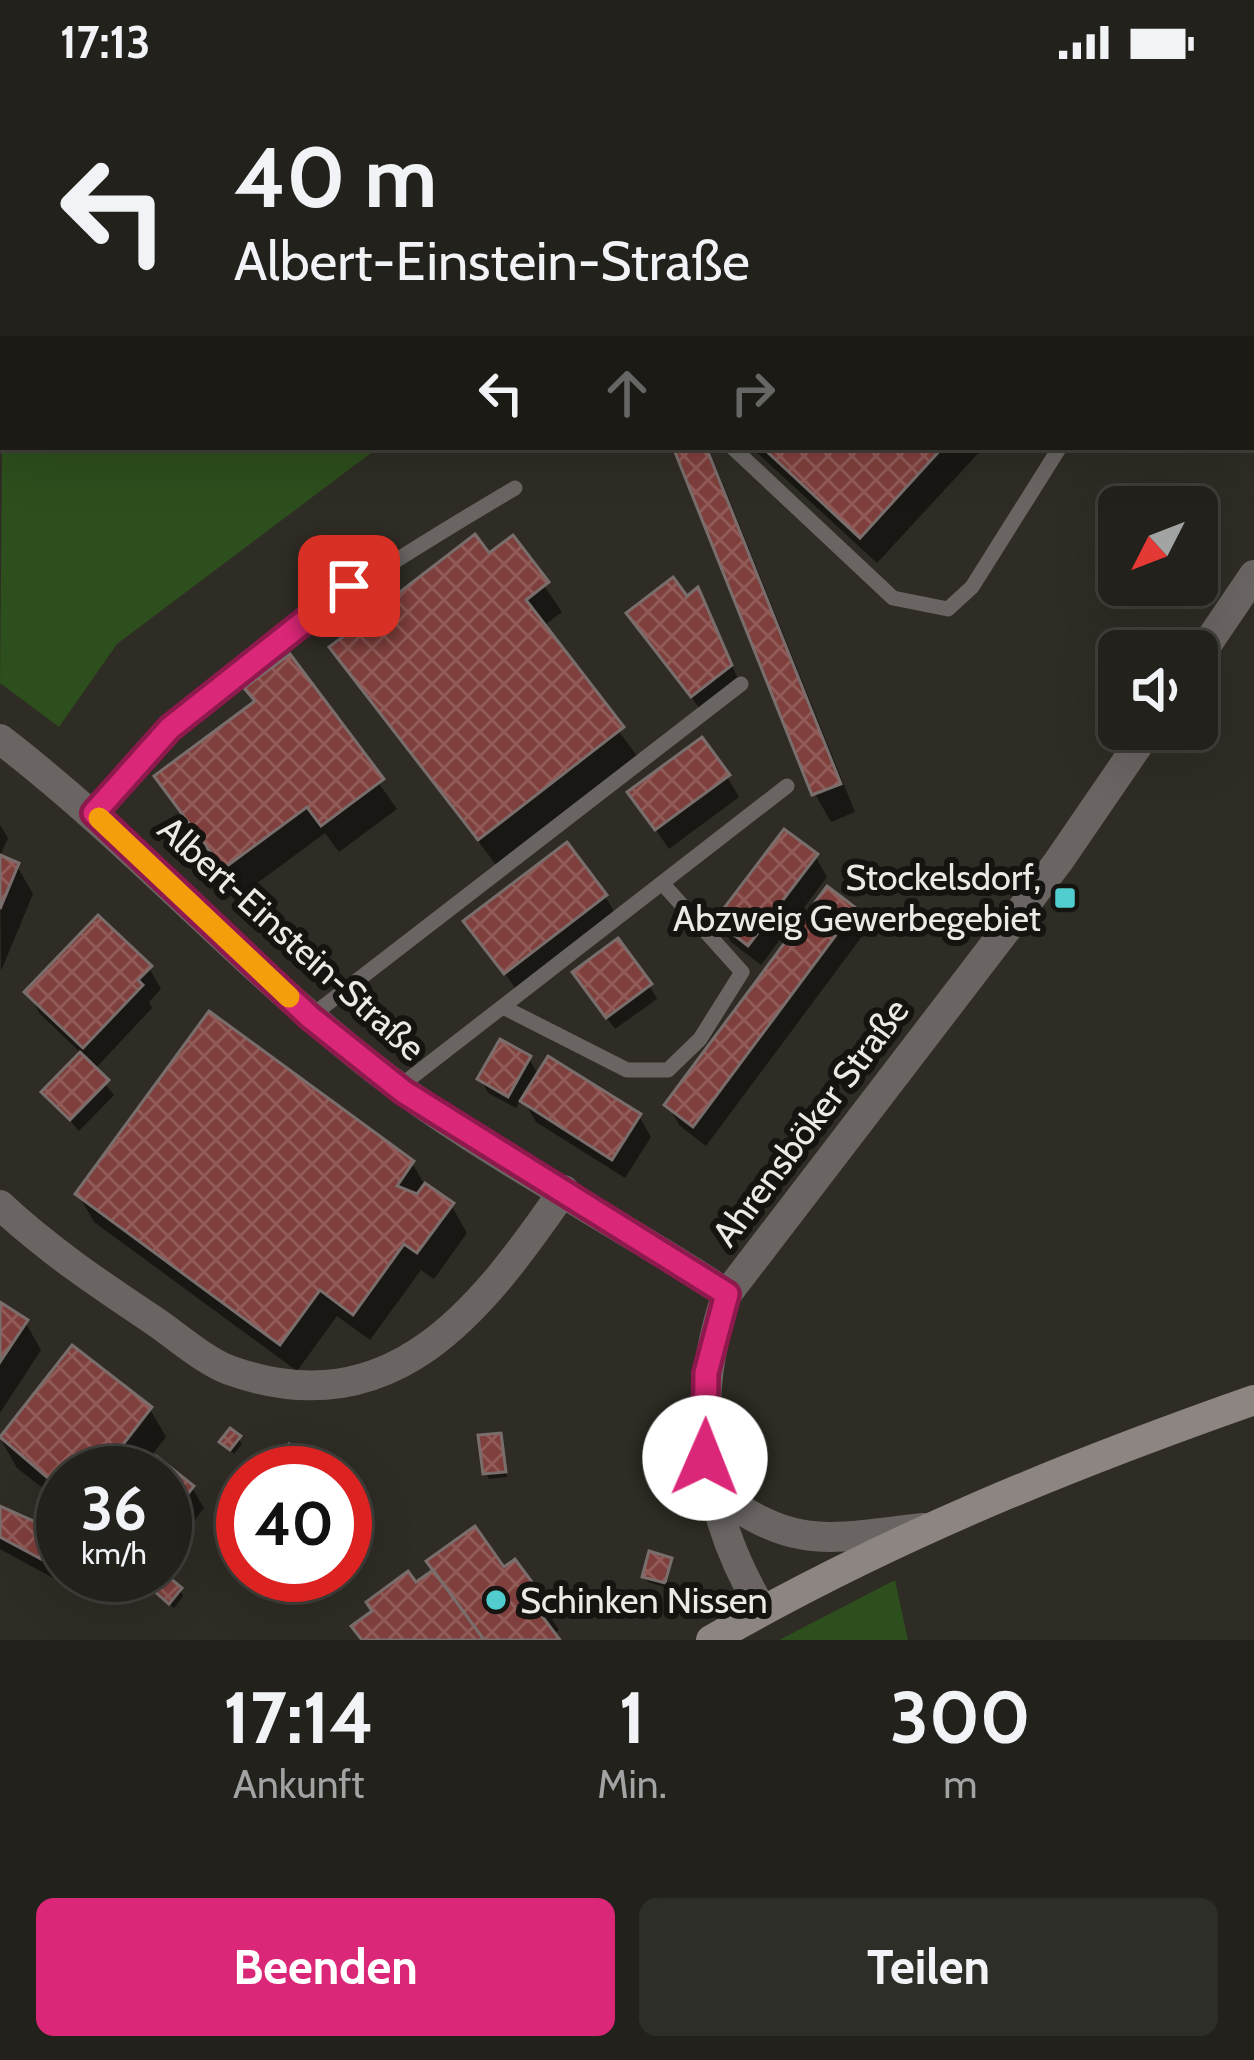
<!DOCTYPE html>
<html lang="de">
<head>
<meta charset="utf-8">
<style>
	:root { --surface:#22211b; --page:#2e2e28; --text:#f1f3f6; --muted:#a2a3a3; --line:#3f3e3a; --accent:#db2777 }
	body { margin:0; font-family:Cabin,sans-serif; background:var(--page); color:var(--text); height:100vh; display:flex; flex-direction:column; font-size:45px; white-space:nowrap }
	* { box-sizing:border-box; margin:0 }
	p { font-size:39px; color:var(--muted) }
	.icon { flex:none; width:66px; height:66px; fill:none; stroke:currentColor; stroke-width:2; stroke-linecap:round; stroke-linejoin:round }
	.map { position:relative; height:1556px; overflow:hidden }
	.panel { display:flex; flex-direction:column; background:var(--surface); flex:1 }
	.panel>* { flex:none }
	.banner { position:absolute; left:0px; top:0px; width:1254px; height:366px; box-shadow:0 12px 48px #0002,0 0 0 3px var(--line); background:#22211b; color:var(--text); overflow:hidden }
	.needle { width:78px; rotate:228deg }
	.controls { position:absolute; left:1098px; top:402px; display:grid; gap:24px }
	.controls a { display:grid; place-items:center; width:120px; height:120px; border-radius:18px; background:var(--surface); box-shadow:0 12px 48px #0002,0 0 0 3px var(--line); font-size:60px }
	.speed { position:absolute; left:36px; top:1362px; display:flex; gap:24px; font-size:60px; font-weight:700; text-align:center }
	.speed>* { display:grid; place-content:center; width:156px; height:156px; border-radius:50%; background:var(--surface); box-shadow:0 12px 48px #0002,0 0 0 3px var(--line); line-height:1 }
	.speed small { font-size:30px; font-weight:400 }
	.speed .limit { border:18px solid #d22; background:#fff; color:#111 }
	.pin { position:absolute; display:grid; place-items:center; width:102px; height:102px; color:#fff; margin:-51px; border-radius:24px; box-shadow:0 6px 18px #0006 }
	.me { position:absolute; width:132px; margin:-66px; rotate:1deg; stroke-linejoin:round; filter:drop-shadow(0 0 9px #0008) }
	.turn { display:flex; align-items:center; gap:42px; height:252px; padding:0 36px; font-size:54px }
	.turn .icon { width:156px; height:156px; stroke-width:2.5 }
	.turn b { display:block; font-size:84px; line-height:102px }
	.lanes { display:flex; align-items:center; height:114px; padding:0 36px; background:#0003; justify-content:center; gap:60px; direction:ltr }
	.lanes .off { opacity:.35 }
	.eta { display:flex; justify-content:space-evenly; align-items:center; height:204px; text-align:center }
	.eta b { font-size:72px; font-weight:700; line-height:84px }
	.button { display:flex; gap:24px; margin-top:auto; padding:24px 36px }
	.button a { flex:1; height:138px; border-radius:18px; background:var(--accent); color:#fff; font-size:48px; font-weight:700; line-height:138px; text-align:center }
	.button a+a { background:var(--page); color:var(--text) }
	.status { display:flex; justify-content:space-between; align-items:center; height:84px; padding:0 60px; background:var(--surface); direction:ltr }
	.status svg { height:33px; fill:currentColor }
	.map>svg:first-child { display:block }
	.grass { fill:#2d4e1d }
	.shadow { fill:#0007 }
	.building { fill:url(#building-cross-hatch); stroke:#7a6e6d; stroke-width:3 }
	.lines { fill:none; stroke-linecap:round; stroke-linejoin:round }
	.service { stroke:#6a6563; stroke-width:15 }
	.minor { stroke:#6a6563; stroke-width:30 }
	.tertiary { stroke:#6a6563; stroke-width:30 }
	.secondary { stroke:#8c8582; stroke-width:30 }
	.route-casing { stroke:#8e194d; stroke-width:30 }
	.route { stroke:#db2777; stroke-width:21 }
	.slow { stroke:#f59e0b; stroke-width:21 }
	.poi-dot { fill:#52cdcf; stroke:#151411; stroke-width:4.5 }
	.labels { text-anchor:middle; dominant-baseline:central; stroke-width:12; stroke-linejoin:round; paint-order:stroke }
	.poi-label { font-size:36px; fill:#eceae5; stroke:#151411; text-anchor:end }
	.street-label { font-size:36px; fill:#eceae5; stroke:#151411 }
</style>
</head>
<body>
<div class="status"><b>17:13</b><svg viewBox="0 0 49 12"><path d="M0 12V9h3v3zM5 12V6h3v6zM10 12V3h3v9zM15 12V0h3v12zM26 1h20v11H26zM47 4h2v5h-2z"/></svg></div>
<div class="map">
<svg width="1254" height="1556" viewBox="0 0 1254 1556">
	<defs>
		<pattern id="building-cross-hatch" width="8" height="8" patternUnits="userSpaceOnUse" patternTransform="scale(3)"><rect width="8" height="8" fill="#7f3f3c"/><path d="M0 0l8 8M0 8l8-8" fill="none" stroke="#915b58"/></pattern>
	</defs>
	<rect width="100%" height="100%" fill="#2e2c24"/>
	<!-- grass -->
	<g class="grass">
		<path d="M 261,0 L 614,0 L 259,3 Z"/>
		<path d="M 3,260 L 3,363 L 379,363 L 117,560 L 59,643 L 0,599 Z"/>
		<path d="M 895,1496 L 908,1556 L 779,1556 Z"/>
	</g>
	<!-- shadow -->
	<g class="shadow">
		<path d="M 81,0 L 114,0 L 113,3 Z"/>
		<path d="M 1098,0 L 1169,0 L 1171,3 L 1101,3 Z"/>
		<path d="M 676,363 L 708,363 L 855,728 L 831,738 L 815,710 Z"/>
		<path d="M 751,363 L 984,363 L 877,479 Z"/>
		<path d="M 512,455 L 562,528 L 542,543 L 637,672 L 496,781 L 333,563 L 350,550 L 339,531 L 382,525 L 489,474 Z"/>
		<path d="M 686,516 L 708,528 L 742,604 L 705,632 L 630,530 Z"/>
		<path d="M 290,574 L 397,725 L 339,768 L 325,749 L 241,811 L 158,693 L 257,619 Z"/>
		<path d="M 727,693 L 739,713 L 669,765 L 631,709 Z"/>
		<path d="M 0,741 L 8,754 L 0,772 Z"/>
		<path d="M 815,772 L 827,793 L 761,881 L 731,858 L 719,837 Z"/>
		<path d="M 0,775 L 17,782 L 33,810 L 1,887 Z"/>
		<path d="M 605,812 L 617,833 L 518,908 L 467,837 Z"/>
		<path d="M 854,826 L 866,847 L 706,1062 L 680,1042 L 668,1022 Z"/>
		<path d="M 149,884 L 161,905 L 149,918 L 152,924 L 94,986 L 114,1011 L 79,1047 L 45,1008 L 82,970 L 40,930 L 28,909 Z"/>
		<path d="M 649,901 L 657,915 L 615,945 L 583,902 Z"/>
		<path d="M 529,975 L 539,992 L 639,1032 L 651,1053 L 625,1094 L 536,1038 L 522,1014 L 516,1024 L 488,1009 L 481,995 Z"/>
		<path d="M 412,1079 L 426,1103 L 451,1121 L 467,1149 L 434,1195 L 421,1186 L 370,1256 L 337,1232 L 297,1287 L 94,1138 L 78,1110 Z"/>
		<path d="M 0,1222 L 25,1238 L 41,1266 L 0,1329 Z"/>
		<path d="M 72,1265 L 150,1325 L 166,1353 L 138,1389 L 63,1389 L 63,1420 L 17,1384 L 1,1356 Z"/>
		<path d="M 500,1352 L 507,1393 L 489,1395 L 486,1389 Z"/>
		<path d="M 238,1354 L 242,1360 L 234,1370 L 222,1358 Z"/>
		<path d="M 157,1376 L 192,1404 L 204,1424 L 165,1475 L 165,1389 L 147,1389 Z"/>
		<path d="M 0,1425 L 54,1449 L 63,1476 L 53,1494 L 0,1465 Z"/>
		<path d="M 670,1477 L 667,1504 L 648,1498 L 645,1493 Z"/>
		<path d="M 515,1479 L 559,1546 L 553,1551 L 556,1556 L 363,1556 L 416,1502 L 504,1487 Z"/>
		<path d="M 109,1491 L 152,1491 L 136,1512 Z"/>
		<path d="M 180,1506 L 183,1512 L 174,1524 L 159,1511 Z"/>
	</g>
	<!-- building -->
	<g class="building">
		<path d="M 1106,0 L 1166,0 L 1163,3 Z"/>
		<path d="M 0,35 L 3,36 L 3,144 L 0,143 Z"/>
		<path d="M 673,363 L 706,363 L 841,700 L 812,711 Z"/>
		<path d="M 762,363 L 943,363 L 860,454 Z"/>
		<path d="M 475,450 L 489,469 L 513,451 L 549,498 L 526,516 L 624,643 L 478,756 L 329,563 L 349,548 L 335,531 L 370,504 L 383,521 Z"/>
		<path d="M 673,493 L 687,512 L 698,503 L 732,581 L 691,613 L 626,529 Z"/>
		<path d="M 290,570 L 384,695 L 321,742 L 307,723 L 223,785 L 154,692 L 255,617 L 244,604 Z"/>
		<path d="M 702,653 L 730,691 L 655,746 L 627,708 Z"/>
		<path d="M 784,745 L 818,770 L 748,862 L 715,836 Z"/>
		<path d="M 567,758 L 607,811 L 504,890 L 463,837 Z"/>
		<path d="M 0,771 L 19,779 L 0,825 Z"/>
		<path d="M 827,802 L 856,824 L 693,1043 L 664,1021 Z"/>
		<path d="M 98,831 L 152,882 L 138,896 L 143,901 L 83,964 L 24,908 Z"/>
		<path d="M 618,854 L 652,900 L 606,934 L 572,888 Z"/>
		<path d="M 209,927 L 414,1077 L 397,1102 L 417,1110 L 425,1099 L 454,1119 L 417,1169 L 404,1160 L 353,1231 L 320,1206 L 280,1261 L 75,1110 Z"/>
		<path d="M 500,955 L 531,972 L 508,1013 L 477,995 Z"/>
		<path d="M 80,968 L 109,996 L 70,1036 L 41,1008 Z"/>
		<path d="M 548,972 L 641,1030 L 612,1076 L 520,1017 Z"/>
		<path d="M 0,1218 L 28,1236 L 0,1278 Z"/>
		<path d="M 72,1261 L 152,1323 L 101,1389 L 63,1389 L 63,1407 L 0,1353 Z"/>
		<path d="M 230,1344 L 241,1352 L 230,1366 L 219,1358 Z"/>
		<path d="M 501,1349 L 506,1388 L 483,1390 L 478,1351 Z"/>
		<path d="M 289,1360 L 315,1389 L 258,1389 Z"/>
		<path d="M 156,1372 L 194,1402 L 165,1439 L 165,1389 L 143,1389 Z"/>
		<path d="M 0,1422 L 56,1447 L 41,1475 L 0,1453 Z"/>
		<path d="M 475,1442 L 504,1483 L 515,1475 L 546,1517 L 536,1524 L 560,1556 L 484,1556 L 426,1477 Z"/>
		<path d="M 649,1467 L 672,1474 L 665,1499 L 642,1493 Z"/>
		<path d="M 433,1486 L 484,1556 L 362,1556 L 351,1542 L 372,1527 L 366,1518 L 408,1487 L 416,1498 Z"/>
		<path d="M 165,1490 L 182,1504 L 169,1520 L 152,1505 Z"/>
	</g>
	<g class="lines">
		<!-- service -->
		<g class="service">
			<path d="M 26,0 L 32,3"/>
			<path d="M 941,0 L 945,3"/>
			<path d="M 868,3 L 870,0"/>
			<path d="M 1251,21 L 1254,16"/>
			<path d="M 732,363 L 893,514 L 948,525 L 972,503 L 1060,363"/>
			<path d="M 94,729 C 120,700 145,666 174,640 C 279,547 395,475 515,404"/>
			<path d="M 503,923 L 627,986 L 668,986 L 700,955 L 742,888 L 662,799"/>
			<path d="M 310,933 L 741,600"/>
			<path d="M 399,1003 L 787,702"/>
		</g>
		<!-- minor -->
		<g class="minor">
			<path d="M 0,655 C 142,764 259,901 404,1007 C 506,1081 621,1140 727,1210"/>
			<path d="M 0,1121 C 47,1165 99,1200 153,1236 C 177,1252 203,1276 229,1286 C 392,1345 481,1226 564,1106"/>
			<path d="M 711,1406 C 797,1467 823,1455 923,1444"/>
		</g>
		<!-- tertiary -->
		<g class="tertiary">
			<path d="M 1197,575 L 1254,491"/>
			<path d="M 762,1526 C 703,1427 689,1320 727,1210 L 1058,778 L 1149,645"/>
		</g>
		<!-- secondary -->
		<path class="secondary" d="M 711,1556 C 884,1456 1066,1382 1254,1316"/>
	</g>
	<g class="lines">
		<!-- route casing -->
		<g class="route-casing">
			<path id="route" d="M 349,502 L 170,644 L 94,729 L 310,933 L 404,1008 L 727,1210 L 706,1289 L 705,1374"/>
		</g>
		<!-- route -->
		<use href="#route" class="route"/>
		<!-- slow -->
		<path class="slow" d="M 99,734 L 289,913"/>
	</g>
	<!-- markers -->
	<g class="poi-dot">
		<rect x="1053" y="802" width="24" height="24" rx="6"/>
		<circle cx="496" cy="1516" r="12"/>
	</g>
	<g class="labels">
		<!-- poi labels -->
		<g class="poi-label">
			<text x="1041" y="793">Stockelsdorf,<tspan x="1041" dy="41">Abzweig Gewerbegebiet</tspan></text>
			<text x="520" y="1516" text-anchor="start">Schinken Nissen</text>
		</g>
		<!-- street labels -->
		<g class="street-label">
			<text transform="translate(292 854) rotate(42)">Albert-Einstein-Straße</text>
			<text transform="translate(810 1038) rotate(-53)">Ahrensböker Straße</text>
		</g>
	</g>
</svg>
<div class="controls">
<a><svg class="needle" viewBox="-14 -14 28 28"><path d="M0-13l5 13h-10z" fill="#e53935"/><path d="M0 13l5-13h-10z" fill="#a2a3a3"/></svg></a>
<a><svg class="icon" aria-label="sound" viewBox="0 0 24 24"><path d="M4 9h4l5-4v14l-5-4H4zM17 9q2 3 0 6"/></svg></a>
</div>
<div class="speed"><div>36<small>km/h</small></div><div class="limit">40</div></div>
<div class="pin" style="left:349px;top:502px;background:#d93025"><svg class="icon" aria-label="arrive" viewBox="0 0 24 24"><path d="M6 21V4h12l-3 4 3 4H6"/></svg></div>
<svg class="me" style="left:705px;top:1374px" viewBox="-20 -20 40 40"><circle r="19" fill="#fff"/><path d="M0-13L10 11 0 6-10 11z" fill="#db2777"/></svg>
<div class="banner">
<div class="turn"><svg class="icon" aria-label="left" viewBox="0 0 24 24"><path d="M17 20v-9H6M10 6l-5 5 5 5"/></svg><div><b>40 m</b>Albert-Einstein-Straße</div></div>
<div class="lanes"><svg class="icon" aria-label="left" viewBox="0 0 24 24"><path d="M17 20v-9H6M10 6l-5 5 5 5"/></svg><svg class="icon off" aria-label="ahead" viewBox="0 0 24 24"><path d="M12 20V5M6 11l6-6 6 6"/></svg><svg class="icon off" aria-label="right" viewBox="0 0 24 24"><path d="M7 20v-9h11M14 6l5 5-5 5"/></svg></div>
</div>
</div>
<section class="panel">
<div class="eta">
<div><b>17:14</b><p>Ankunft</p></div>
<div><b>1</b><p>Min.</p></div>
<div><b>300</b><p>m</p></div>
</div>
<div class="button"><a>Beenden</a><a>Teilen</a></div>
</section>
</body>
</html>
